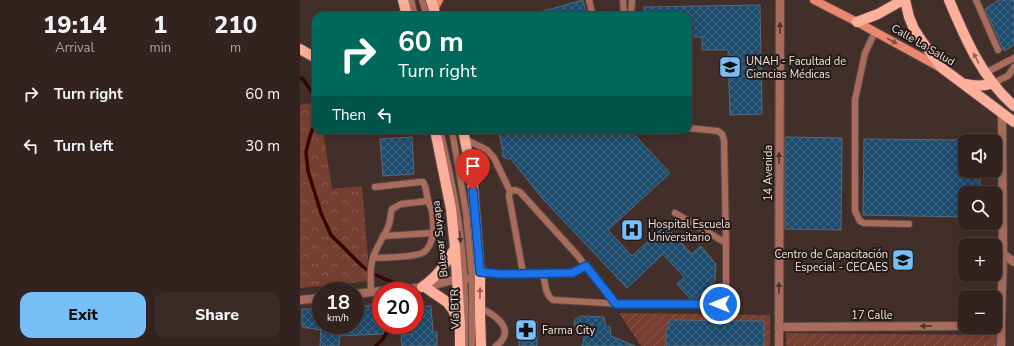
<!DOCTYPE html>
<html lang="en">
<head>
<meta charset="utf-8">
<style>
	:root { --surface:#322320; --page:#3a2b29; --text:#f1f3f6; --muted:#a8a4a5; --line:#4d403e; --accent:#77bff7 }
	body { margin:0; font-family:"Nunito Sans",sans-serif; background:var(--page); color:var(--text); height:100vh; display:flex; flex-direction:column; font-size:15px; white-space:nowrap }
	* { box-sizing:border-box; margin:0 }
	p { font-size:13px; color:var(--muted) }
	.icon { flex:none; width:22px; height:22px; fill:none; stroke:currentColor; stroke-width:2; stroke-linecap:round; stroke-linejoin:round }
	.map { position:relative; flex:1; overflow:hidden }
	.sheet { display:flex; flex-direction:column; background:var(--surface); width:300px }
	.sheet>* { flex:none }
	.top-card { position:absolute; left:12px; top:12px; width:380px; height:122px; border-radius:12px; box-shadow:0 2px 10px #0003,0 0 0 1px var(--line); background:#00695c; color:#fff; overflow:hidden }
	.controls { position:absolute; left:658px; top:134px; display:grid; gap:8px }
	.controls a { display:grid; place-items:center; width:44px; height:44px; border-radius:8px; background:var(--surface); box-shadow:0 2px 10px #0003,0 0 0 1px var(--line); font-size:20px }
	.speed { position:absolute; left:12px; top:282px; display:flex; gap:8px; font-size:20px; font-weight:700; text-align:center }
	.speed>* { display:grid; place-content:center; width:52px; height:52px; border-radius:50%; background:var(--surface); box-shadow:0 2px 10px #0003,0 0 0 1px var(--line); line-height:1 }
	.speed small { font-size:10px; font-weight:400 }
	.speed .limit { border:6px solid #d22; background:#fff; color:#111 }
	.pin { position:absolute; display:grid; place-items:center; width:34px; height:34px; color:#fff; margin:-41px -17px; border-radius:50% 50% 50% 0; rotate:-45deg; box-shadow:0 0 4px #0007 }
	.pin .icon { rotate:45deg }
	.me { position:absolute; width:44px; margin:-22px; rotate:270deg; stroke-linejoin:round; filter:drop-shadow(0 0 3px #0008) }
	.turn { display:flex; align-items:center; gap:14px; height:84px; padding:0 20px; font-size:18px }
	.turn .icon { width:52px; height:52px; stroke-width:2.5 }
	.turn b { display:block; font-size:28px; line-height:34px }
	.then { display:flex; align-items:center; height:38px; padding:0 20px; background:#0003; gap:8px; font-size:15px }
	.eta { display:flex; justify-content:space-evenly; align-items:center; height:68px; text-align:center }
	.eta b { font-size:24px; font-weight:800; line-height:28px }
	.primary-button { display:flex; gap:8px; margin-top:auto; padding:8px 20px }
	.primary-button a { flex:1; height:46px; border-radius:12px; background:var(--accent); color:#111; font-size:16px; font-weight:800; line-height:46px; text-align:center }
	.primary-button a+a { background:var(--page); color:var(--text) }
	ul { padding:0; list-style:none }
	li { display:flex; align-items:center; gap:12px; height:52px; padding:0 20px }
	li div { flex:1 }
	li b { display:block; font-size:15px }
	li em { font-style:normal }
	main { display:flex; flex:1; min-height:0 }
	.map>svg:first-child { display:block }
	.forest { fill:url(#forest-crowns) }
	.garden { fill:url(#garden-furrows) }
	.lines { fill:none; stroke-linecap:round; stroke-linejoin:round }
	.stream { stroke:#350600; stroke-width:3.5 }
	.building { fill:url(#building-cross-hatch); stroke:#586978 }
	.service-casing { stroke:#5e4b47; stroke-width:8 }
	.minor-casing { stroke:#5e4b47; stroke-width:10 }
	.secondary-casing { stroke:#5e4b47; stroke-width:10 }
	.primary-casing { stroke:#5e4b47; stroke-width:12 }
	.service { stroke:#a96b5b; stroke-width:6 }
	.minor { stroke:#a96b5b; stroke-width:8 }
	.secondary { stroke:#ea876e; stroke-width:8 }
	.primary { stroke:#fcaf9b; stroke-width:10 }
	.oneway { fill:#4b322c }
	.oneway2 { fill:#7d4b3f }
	.oneway3 { fill:#90645a }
	.route-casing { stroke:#114b97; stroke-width:10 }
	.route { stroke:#1a73e8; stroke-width:7 }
	.labels { text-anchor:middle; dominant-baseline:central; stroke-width:4; stroke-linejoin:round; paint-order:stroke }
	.street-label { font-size:11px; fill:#eee1de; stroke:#231a18 }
	.poi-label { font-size:11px; fill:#eee1de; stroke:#231a18; text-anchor:start }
</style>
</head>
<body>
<main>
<section class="sheet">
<div class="eta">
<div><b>19:14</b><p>Arrival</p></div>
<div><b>1</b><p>min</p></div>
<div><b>210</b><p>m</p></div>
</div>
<ul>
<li><svg class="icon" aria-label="right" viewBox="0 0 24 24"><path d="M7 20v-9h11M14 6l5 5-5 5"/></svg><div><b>Turn right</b></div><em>60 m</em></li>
<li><svg class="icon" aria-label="left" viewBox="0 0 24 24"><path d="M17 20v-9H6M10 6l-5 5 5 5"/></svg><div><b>Turn left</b></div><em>30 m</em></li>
</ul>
<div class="primary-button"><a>Exit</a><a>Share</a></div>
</section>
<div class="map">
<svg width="714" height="346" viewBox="0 0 714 346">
	<defs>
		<pattern id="forest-crowns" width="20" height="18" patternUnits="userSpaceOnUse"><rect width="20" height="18" fill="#773f32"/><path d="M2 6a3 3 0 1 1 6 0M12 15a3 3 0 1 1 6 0" fill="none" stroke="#8b5a4f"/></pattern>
		<pattern id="garden-furrows" width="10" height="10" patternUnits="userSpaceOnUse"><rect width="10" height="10" fill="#773f32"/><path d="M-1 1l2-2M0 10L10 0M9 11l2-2" fill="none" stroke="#8b5a4f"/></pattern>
		<pattern id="building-cross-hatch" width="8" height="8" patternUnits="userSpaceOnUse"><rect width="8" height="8" fill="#1d4c6e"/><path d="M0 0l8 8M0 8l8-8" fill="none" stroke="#3e6682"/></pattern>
	</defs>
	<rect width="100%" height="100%" fill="#432f2a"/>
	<!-- forest -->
	<path class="forest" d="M 16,102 L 16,130 L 23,130 L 32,189 L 62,186 L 70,281 L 0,288 L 0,105 Z"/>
	<!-- garden -->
	<g class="garden">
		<path d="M 319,313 L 470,315 L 470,346 L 464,346 L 464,321 L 369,320 L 369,329 L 366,329 L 366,346 L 341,346 Z"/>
		<path d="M 486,333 L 696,335 L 696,346 L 486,346 Z"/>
	</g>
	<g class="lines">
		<!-- stream -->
		<g class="stream">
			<path d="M 0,78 L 3,79 L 14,95 L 16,110"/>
			<path d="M 16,120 L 10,136 L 6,152 L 8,171 L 21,213 L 31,235 L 61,265 L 71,273 L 97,284 L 100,290"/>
			<path d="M 76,346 L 82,340 L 91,325"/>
		</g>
	</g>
	<!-- building -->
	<g class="building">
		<path d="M 283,0 L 287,16 L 237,16 L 236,13 Z"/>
		<path d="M 699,0 L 714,0 L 714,45 L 704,51 L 685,9 Z"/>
		<path d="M 460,5 L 462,114 L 430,115 L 428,50 L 402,50 L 402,37 L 388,37 L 388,16 L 344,16 L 344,7 Z"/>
		<path d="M 198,130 L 330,130 L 370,173 L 308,230 L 332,256 L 365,226 L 392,254 L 401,246 L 416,264 L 415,281 L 395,300 L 391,300 L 377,284 L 384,277 L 363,254 L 327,288 L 242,198 L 210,158 L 208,159 L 202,156 L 203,151 Z"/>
		<path d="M 112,137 L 114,174 L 83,176 L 80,139 Z"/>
		<path d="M 485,137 L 542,138 L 541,230 L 485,229 Z"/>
		<path d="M 564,139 L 665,140 L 665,171 L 680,171 L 680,193 L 665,193 L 665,217 L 563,215 Z"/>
		<path d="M 81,304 L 81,325 L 87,325 L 83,334 L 40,336 L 39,346 L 20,346 L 21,325 L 55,325 L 55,307 Z"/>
		<path d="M 131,306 L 133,332 L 137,332 L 137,346 L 102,346 L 101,335 L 112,334 L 112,325 L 115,325 L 115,307 Z"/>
		<path d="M 2,309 L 21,309 L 21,330 L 2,327 Z"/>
		<path d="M 280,316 L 304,317 L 306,326 L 310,327 L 311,336 L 335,346 L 282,346 L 286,329 L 274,325 L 275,320 Z"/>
		<path d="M 369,320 L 464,321 L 464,346 L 366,346 L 366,329 L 369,329 Z"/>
		<rect x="219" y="322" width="18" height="24"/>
	</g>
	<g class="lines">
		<!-- service casing -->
		<g class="service-casing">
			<g id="service">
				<path d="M 111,0 L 115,16"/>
				<path d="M 122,0 L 127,16"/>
				<path d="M 289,0 L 293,16"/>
				<path d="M 323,0 L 324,16"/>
				<path d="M 676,0 L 698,50"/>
				<path d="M 331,16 L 332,0"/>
				<path d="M 575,32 L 565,53 L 555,100 L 555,211 L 560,221 L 564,223 L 609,224"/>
				<path d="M 685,73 L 714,58"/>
				<path d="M 693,83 L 708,76 L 714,67"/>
				<path d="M 140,130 C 148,164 156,198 160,232 C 165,270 166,308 165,346"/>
				<path d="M 152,130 L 166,213 L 172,278 L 172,346"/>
				<path d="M 165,139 L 187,150 L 194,158 L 210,191 L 209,196 L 223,273"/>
				<path d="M 375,213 L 426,243"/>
				<path d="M 83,236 L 133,233"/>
				<path d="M 73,258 C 82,258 118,257 124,252 C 135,244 134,223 132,211 C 131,207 129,204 128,200 C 126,194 127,188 123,182 L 120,182 L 75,187"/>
				<path d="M 286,267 L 316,304"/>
				<path d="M 180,272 L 201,274 L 271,273 L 286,267 L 278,256 L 220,192 L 215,190 L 210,191"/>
				<path d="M 243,273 C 245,282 245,295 253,300 L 323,304 L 420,304 L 424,302 L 426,297 L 426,243 L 424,140 L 422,134 L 418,131 L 388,128"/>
				<path d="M 71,292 C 71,281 69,269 73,258 C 76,247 84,237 88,227 C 91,221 90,214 92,209 L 101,204 L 128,201"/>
				<path d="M 180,308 C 196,315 217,330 196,346"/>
			</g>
		</g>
		<!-- minor casing -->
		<g class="minor-casing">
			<g id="minor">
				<path d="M 703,254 L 714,262"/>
				<path d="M 85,291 L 125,287 L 157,279 L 181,278"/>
				<path d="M 55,294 L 81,291"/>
				<path d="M 0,300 L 21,298"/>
				<path d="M 479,327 L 665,326"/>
				<path d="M 479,346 L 480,0"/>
				<path d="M 701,346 L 701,326 L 703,254 L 702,113"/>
			</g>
		</g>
		<!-- secondary casing -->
		<g class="secondary-casing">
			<g id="secondary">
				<path d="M 514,0 L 557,22 L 641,68"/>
				<path d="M 134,9 L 139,0"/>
			</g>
		</g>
		<!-- primary casing -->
		<g class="primary-casing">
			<g id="primary">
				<path d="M 103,0 L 107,16"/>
				<path d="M 131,0 L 136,16"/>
				<path d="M 605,0 L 609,17 L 614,29 L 621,40 L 642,68 L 714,122"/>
				<path d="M 649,0 C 665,38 682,78 714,106"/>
				<path d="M 557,22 L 578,14 L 603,0"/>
				<path d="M 0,49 L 16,58"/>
				<path d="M 665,84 C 674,86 683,87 693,83"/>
				<path d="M 135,130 L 151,209 L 155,248 L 160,324 L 160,346"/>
				<path d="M 163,130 L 172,176 L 180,275 L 180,316 L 181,346"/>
				<path d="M 122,287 C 138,276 145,265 155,248"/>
				<path d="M 125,287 L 147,302 L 153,310 L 158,320"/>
			</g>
		</g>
		<!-- service -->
		<use href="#service" class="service"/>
		<!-- minor -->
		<use href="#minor" class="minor"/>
		<!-- secondary -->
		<use href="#secondary" class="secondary"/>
		<!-- primary -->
		<use href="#primary" class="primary"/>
	</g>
	<!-- one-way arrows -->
	<defs><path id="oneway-solid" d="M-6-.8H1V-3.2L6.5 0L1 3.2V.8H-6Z"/></defs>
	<g class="oneway">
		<use href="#oneway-solid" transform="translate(480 28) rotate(-90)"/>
		<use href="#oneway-solid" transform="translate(479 158) rotate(-90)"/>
		<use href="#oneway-solid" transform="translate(160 237) rotate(84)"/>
		<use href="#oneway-solid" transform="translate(479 288) rotate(-90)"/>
		<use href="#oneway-solid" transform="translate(626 326) rotate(180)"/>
	</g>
	<use class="oneway2" href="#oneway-solid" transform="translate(592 41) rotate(29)"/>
	<g class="oneway3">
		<use href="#oneway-solid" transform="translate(676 58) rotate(-118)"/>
		<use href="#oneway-solid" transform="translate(180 293) rotate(-89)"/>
	</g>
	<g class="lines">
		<!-- route casing -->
		<g class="route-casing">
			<path id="route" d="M 173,190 L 180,272 L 201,274 L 272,273 L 286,266 L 316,304 L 420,304"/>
		</g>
		<!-- route -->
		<use href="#route" class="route"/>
	</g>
	<!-- icons -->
	<defs>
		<g id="university-square" transform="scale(1.15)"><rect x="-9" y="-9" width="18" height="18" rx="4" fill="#77bff7" stroke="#231a18"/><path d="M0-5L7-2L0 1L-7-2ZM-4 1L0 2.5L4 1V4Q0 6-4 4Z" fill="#111"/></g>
		<g id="hospital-square" transform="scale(1.15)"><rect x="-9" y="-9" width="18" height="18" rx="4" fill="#77bff7" stroke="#231a18"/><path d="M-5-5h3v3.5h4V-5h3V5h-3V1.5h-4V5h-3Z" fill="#111"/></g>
		<g id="pharmacy-square" transform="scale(1.15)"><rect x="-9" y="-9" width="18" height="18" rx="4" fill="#77bff7" stroke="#231a18"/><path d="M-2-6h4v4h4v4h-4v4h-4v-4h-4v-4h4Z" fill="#111"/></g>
	</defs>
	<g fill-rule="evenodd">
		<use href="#university-square" x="430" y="67"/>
		<use href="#hospital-square" x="332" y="230"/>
		<use href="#university-square" x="603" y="260"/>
		<use href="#pharmacy-square" x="226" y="330"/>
	</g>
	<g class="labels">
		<!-- street labels -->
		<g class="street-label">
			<text transform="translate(623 45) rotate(30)">Calle La Salud</text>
			<text transform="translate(468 173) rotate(-90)">14 Avenida</text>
			<text transform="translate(140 239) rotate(-96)">Bulevar Suyapa</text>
			<text transform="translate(155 309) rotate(-91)">Vía BTR</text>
			<text x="572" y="315">17 Calle</text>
		</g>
		<!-- poi labels -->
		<g class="poi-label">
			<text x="446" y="61">UNAH - Facultad de<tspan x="446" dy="13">Ciencias Médicas</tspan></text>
			<text x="348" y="224">Hospital Escuela<tspan x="348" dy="13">Universitario</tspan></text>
			<text x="588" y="254" text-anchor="end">Centro de Capacitación<tspan x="588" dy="13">Especial - CECAES</tspan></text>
			<text x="242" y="330">Farma City</text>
		</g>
	</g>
</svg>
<div class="controls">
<a><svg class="icon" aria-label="sound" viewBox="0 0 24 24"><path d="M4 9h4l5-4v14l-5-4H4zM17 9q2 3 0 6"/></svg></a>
<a><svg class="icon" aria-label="search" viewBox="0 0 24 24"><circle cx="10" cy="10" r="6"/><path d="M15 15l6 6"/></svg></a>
<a>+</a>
<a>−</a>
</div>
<div class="speed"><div>18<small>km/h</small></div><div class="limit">20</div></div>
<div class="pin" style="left:173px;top:190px;background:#d93025"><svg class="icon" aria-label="arrive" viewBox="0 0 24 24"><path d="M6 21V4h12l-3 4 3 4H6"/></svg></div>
<svg class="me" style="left:420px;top:304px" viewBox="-20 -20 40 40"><circle r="17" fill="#1a73e8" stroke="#fff" stroke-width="3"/><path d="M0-11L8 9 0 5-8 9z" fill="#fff"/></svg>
<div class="top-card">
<div class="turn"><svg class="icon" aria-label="right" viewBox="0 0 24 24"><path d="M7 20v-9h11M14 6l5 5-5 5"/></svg><div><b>60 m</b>Turn right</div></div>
<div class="then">Then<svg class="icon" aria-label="left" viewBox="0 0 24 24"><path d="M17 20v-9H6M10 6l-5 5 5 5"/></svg></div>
</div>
</div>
</main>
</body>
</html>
